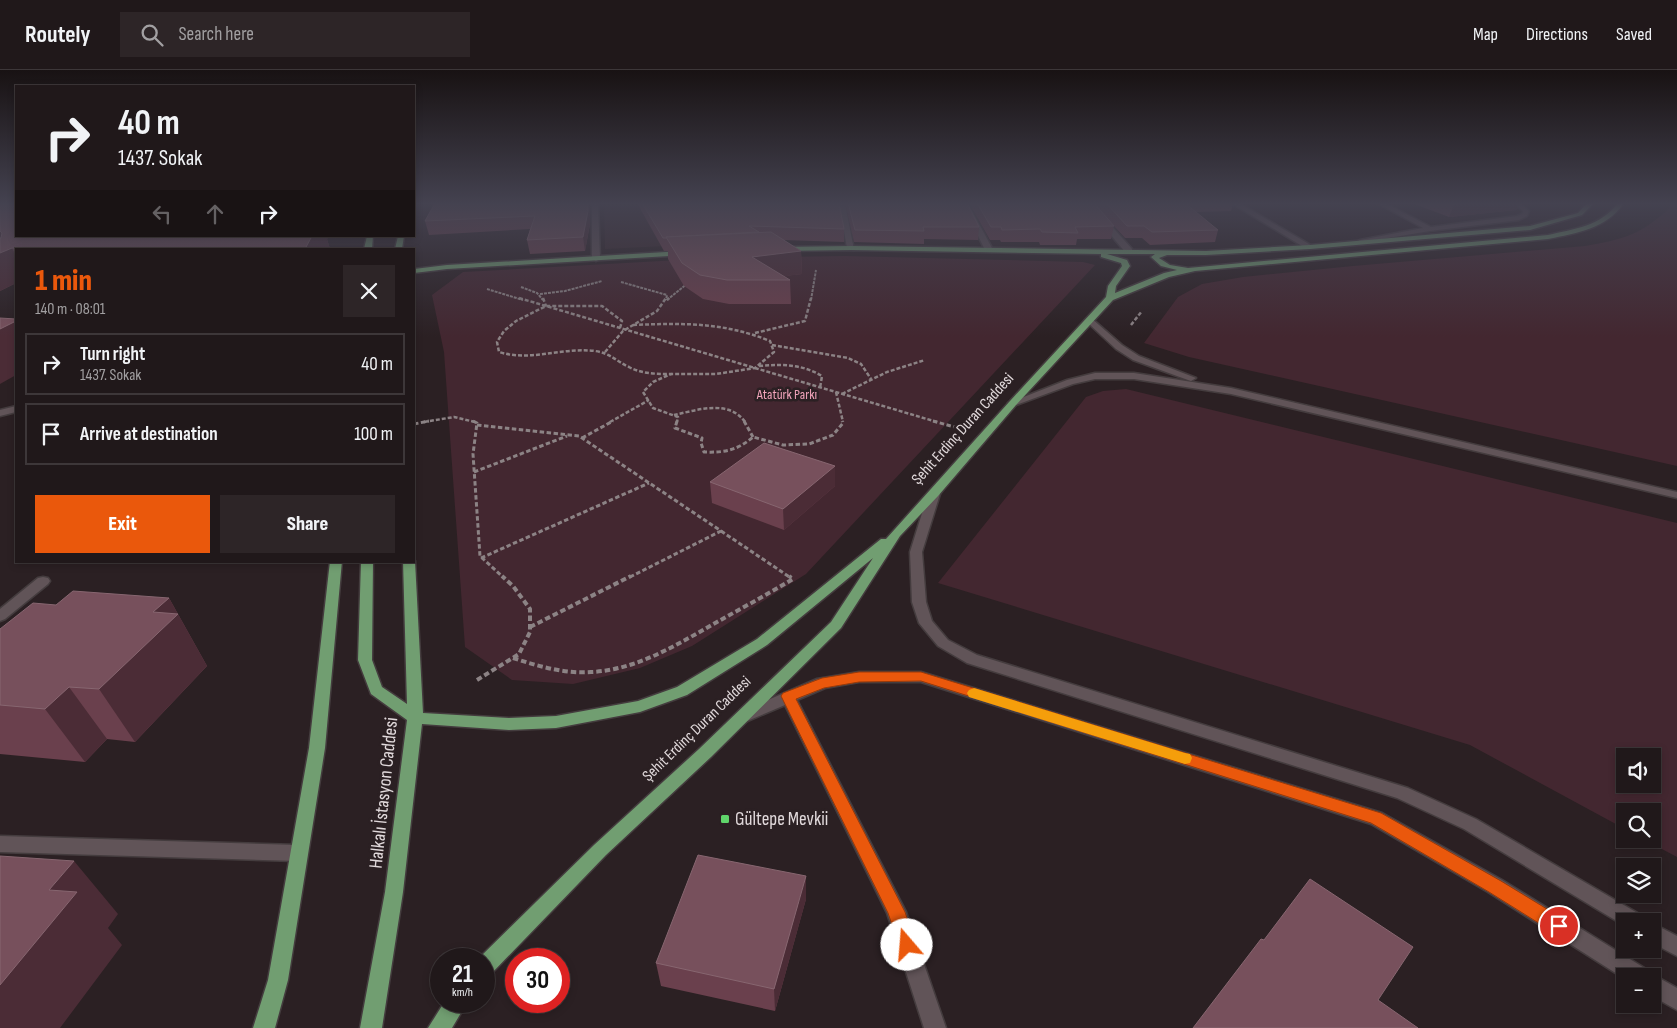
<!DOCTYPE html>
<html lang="en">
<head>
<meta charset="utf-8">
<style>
	:root { --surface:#20181a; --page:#2d2527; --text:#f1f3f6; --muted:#a2a0a2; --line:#3d3739; --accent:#ea580c }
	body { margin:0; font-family:"Sofia Sans Condensed",sans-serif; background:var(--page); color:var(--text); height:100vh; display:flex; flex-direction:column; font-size:19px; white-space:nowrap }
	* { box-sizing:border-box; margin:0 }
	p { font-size:16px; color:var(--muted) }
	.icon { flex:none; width:28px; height:28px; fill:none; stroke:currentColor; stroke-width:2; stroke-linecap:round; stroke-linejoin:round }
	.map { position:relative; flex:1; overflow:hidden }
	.side { position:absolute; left:15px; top:178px; width:400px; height:315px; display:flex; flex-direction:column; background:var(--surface); border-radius:0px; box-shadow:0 2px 8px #0003,0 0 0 1px var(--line) }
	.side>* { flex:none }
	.top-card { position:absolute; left:15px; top:15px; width:400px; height:152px; border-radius:0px; box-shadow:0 2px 8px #0003,0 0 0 1px var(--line); background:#20181a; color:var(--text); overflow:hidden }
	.controls { position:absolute; left:1616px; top:678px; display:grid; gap:10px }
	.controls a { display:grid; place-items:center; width:45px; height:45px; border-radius:0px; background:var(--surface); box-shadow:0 2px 8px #0003,0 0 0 1px var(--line); font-size:25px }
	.speed { position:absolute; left:430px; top:878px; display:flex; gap:10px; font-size:25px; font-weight:700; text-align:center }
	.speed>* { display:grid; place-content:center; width:65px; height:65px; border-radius:50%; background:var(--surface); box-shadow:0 2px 8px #0003,0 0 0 1px var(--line); line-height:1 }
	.speed small { font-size:12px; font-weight:400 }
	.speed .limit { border:8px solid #d22; background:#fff; color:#111 }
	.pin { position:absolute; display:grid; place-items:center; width:42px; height:42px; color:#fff; margin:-21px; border:2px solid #fff; border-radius:50%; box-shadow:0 1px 5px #0007 }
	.me { position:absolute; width:55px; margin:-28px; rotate:342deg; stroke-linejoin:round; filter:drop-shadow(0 0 4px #0008) }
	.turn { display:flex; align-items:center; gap:18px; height:105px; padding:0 20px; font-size:22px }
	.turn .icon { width:65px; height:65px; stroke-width:2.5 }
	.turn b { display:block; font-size:35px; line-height:42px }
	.lanes { display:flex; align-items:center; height:48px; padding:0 20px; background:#0003; justify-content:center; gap:25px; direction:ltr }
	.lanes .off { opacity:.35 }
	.round { display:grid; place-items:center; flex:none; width:52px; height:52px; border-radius:0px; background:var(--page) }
	.overview { display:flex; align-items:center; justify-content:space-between; height:85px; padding:0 20px }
	h1 { font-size:30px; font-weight:800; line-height:38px; color:var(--accent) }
	.button { display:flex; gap:10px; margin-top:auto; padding:10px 20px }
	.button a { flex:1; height:58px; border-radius:0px; background:var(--accent); color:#fff; font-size:20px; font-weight:800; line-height:58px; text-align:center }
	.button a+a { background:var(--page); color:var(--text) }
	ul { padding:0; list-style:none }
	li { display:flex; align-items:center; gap:15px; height:62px; margin:0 10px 8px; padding:0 10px; border:2px solid var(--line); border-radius:0px }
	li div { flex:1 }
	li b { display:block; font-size:19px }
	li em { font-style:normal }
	header { display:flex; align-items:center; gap:30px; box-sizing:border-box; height:70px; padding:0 25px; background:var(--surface); border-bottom:1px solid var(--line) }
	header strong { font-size:24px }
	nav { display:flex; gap:28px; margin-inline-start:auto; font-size:18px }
	.search { width:350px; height:45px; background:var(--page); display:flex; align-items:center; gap:12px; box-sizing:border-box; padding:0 18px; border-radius:0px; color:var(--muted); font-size:19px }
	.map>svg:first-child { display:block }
	.built { fill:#38272c }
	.green { fill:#432730; fill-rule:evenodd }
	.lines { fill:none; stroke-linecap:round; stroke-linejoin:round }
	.minor-casing { stroke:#443c3e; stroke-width:3 }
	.major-casing { stroke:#443c3e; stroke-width:3 }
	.path-far3 { stroke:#8c8385; stroke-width:2; stroke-dasharray:3 1; stroke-linecap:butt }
	.path-far2 { stroke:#8c8385; stroke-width:2.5; stroke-dasharray:4 2; stroke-linecap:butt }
	.path-far1 { stroke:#8c8385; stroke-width:3; stroke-dasharray:4.5 2.5; stroke-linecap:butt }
	.path { stroke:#8c8385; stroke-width:4; stroke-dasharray:5.5 3; stroke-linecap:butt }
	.minor { fill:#615458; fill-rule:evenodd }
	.major { fill:#719e71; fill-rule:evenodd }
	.wall { fill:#6a404d }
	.shaded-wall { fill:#4b2c36 }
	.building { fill:#77505c; stroke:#876670 }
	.route { fill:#ea580c; stroke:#983908 }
	.slow { fill:#f59e0b }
	.poi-dot { fill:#60d56b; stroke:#2b2023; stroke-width:2 }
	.labels { text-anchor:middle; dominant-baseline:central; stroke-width:5; stroke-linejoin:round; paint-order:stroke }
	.far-park-label { font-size:14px; fill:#f2a4bb; stroke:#2b2023 }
	.street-label { font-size:16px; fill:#e1d9db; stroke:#2b2023 }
	.near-street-label { font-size:19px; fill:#e1d9db; stroke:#2b2023 }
	.near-poi-label { font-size:19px; fill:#e1d9db; stroke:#2b2023; text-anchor:start }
</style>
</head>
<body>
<header>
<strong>Routely</strong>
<div class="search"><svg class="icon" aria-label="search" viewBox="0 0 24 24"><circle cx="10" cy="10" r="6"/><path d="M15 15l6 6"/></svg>Search here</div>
<nav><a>Map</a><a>Directions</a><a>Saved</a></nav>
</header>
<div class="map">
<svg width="1677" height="958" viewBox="0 0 1677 958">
	<rect width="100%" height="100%" fill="#2b2023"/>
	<!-- built -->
	<path class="built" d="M 604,133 L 769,133 L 771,171 L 605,179 Z"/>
	<!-- green -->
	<g class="green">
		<path d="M 1671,133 L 1677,133 L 1677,396 L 1189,287 L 1144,273 L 1178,227 L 1202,214 L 1243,207 L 1353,196 L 1585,176 C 1616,170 1633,168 1658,148 C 1664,143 1669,140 1671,133 Z"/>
		<path d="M 845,186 L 1083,192 L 1095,195 L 806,504 L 692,576 L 640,598 L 573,614 L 512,610 L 465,577 L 444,282 L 432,225 L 463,202 L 715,188 Z"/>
		<path d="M 1126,319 L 1677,453 L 1677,787 L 1643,769 L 1652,769 L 1652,741 L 1625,741 L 1625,759 L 1470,675 L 938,513 L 1086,327 L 1103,321 ZM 1652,686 L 1652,714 L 1625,714 L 1625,686 Z"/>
	</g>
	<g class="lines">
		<!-- minor casing -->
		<g class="minor-casing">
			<g id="minor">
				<path d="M 592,133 L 598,133 L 600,189 L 596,191 L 592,189 Z"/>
				<path d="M 839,133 L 845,133 L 854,180 L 847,178 Z"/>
				<path d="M 962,133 L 968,133 L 993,180 L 992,182 L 985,180 Z"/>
				<path d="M 1084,133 L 1091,133 L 1132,179 L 1132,183 L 1126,183 Z"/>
				<path d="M 1231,133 L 1239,133 L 1314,177 L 1307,179 Z"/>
				<path d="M 1377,133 L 1385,133 L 1431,157 L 1517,146 L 1522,144 L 1523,141 L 1513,133 L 1520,133 L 1529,141 L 1527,146 L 1519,150 L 1430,161 L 1358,173 L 1358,171 L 1360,170 L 1423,158 Z"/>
				<path d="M 1091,248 L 1122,275 L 1139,286 L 1196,308 L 1191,311 L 1188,310 L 1133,290 L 1116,279 L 1088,253 L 1088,249 Z"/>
				<path d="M 1095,303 L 1134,303 L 1231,318 L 1677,422 L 1677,428 L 1231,324 L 1134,309 L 1095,309 L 1073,314 L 1016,335 L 1010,335 L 1008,333 L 1067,310 Z"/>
				<path d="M 16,336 L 16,342 L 0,346 L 0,340 Z"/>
				<path d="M 934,421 L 940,424 L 922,482 L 926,532 L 932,551 L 948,570 L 977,585 L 1408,718 L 1476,749 L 1641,845 L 1643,851 L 1625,851 L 1625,856 L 1464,759 L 1397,728 L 967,593 L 938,576 L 919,553 L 912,532 L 910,482 L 928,424 Z"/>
				<path d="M 43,507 L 48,508 L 50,511 L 48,514 L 5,549 L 0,551 L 0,539 L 38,508 Z"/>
				<path d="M 859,602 L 921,602 L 1382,743 L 1502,810 L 1646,899 L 1649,905 L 1652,904 L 1677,918 L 1677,940 L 1652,926 L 1652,906 L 1625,906 L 1625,909 L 1488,822 L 1371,754 L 921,612 L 859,612 L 825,618 L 797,630 L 906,842 L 946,958 L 924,958 L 887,843 L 785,635 L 745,652 L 740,650 L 737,646 L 740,642 L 817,609 Z"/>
				<path d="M 0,766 L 298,775 L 304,778 L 307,783 L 304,788 L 298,791 L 0,782 Z"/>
				<path d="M 1652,853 L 1677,866 L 1677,886 L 1652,873 Z"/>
			</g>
		</g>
		<!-- major casing -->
		<g class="major-casing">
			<g id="major">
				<path d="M 1587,133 L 1594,133 L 1582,145 L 1530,160 L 1310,179 L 1206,185 L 1167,185 L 1159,188 L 1170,195 L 1188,198 L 1548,165 C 1574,159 1601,156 1618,133 L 1624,133 C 1606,159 1577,163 1548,169 L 1195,201 L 1169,207 L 1113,230 L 1016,335 L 938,426 L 900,466 L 841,558 L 711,687 L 606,785 L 491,904 L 484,907 L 484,889 L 478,889 L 594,775 L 699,679 L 831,552 L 873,488 L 767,575 L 687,625 L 640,642 L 556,658 L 509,660 L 422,654 L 403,822 L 382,958 L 360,958 L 385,822 L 407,650 L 371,624 L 358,590 L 361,491 L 373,491 L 372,590 L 382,617 L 407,634 L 403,491 L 414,491 L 414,489 L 415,491 L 423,643 L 509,648 L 556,646 L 638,631 L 677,617 L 757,569 L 881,469 L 886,469 L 1010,331 L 1106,227 L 1108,216 L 1122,196 L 1121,193 L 1101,187 L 1101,184 L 851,180 L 781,181 L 778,181 L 778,177 L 851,176 L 1206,181 L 1310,175 L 1530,156 L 1578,143 ZM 1107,184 L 1155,184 L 1151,187 L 1161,196 L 1177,200 L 1164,203 L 1115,223 L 1116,216 L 1130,196 L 1127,190 Z"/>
				<path d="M 367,166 L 373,166 L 372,179 L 364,179 Z"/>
				<path d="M 398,166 L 404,166 L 402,179 L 395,179 Z"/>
				<path d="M 683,181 L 687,183 L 686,185 L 447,199 L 414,203 L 414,199 L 447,195 Z"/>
				<path d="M 330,491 L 342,491 L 325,678 L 288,910 L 275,958 L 253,958 L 268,910 L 309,678 Z"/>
				<path d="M 445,931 L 468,931 L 452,958 L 428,958 Z"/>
			</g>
		</g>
		<!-- path-far3 -->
		<g class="path-far3">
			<path d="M 621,212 L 667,225 L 666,230"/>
			<path d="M 521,217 L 537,223 L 543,230"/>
			<path d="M 487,219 L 523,230"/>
			<path d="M 540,224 L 565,221 L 602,211"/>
			<path d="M 667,230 L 688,213"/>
			<path d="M 811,230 L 816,200"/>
		</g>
		<!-- path-far2 -->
		<g class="path-far2">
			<path d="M 519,228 L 937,352"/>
			<path d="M 543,228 L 546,236"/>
			<path d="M 667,230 L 669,228"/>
			<path d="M 633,255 C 683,253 723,252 770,271 L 774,282 L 755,298 L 716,304 L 671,304"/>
			<path d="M 1131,255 L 1142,241"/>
			<path d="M 620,258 L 622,251 L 602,236 L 546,236 L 516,251 L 504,261 L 497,272 L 499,282 C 531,292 561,277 595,281 C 610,283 616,291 629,297 C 642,304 657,304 671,304 L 653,312 L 643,322 L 653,338 L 678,347 L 677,352"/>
			<path d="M 755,263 L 805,251 L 811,228"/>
			<path d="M 772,275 L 848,288 L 861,294 L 871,309"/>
			<path d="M 605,282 L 623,261 L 657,241 L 666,228"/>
			<path d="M 759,296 C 782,294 802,294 822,306 L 820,318"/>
			<path d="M 836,322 L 843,352"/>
			<path d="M 842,324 L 887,302 L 925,290"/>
			<path d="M 674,345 C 697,340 729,329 745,352"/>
			<path d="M 424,352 L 454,347 L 475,352"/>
			<path d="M 610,352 L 649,330"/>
		</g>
		<!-- path-far1 -->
		<g class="path-far1">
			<path d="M 473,351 L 477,353 L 473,384 L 480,486 L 504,508"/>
			<path d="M 677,351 L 675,358 L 702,368 L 701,373 L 704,382 C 724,383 738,380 753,367 L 783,375 L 809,374 L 833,365 L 843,353 L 842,351"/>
			<path d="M 744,351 L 753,367"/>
			<path d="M 933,351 L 958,358"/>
			<path d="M 414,354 L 429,351"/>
			<path d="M 477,355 L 579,366 L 721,461 L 628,508"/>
			<path d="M 582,368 L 613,351"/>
			<path d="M 474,402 L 567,366"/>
			<path d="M 721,461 L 791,508"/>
			<path d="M 481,488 L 649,413"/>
		</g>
		<!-- path -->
		<g class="path">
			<path d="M 530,557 L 631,506"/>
			<path d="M 513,588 C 538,596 564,604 591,602 C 637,600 678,574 717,552 C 742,538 768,524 793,509 L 789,506"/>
			<path d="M 477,610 L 519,584 L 530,562 L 530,539 L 513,516 L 502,506"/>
		</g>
		<!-- minor -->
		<use href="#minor" class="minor"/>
		<!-- major -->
		<use href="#major" class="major"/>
	</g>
	<!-- wall -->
	<g class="wall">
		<path d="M 0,133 L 16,166 L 329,166 L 327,169 L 330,179 L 16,179 L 16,213 L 0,221 Z"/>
		<path d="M 590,133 L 590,154 L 585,181 L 530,184 L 527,170 L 530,159 L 429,165 L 425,151 Z"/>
		<path d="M 637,133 L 839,133 L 844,159 L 844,172 L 783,170 L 801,181 L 802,204 L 784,206 L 790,210 L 791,234 L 729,234 L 703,229 L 684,216 L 668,189 L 668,181 L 664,181 Z"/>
		<path d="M 845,133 L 967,133 L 979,157 L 978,170 L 924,169 L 924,174 L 854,172 Z"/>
		<path d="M 969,133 L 1233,133 L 1231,141 L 1196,142 L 1218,160 L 1215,172 L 1150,175 L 1142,168 L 1125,168 L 1112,154 L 1114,156 L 1111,169 L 1077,169 L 1076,175 L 1040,175 L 1039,172 L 1001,172 L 1000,170 L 990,170 Z"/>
		<path d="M 1412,133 L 1519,133 L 1516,140 L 1449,147 Z"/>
		<path d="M 710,412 L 835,416 L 784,460 L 712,433 Z"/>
		<path d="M 169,528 L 207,596 L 135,672 L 107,669 L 85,692 L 0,684 L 0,559 L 56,535 Z"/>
		<path d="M 806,829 L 775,941 L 661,916 L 656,893 Z"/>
	</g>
	<!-- shaded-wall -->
	<g class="shaded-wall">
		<path d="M 588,133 L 590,133 L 590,154 L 585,181 L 583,167 Z"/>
		<path d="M 1465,133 L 1519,133 L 1516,140 L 1449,147 L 1454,134 Z"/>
		<path d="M 0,161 L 9,179 L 12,178 L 16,186 L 16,213 L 0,221 Z"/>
		<path d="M 312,166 L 329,166 L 327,169 L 330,179 L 305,179 Z"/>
		<path d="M 801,181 L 802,204 L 754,210 L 752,187 Z"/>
		<path d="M 16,251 L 16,305 L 0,314 L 0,259 Z"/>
		<path d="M 835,396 L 835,416 L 784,460 L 783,439 Z"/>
		<path d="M 169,528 L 207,596 L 135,672 L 99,619 L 153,542 Z"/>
		<path d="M 69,617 L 107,669 L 85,692 L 45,639 Z"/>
		<path d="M 74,791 L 118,844 L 108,858 L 122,875 L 60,958 L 0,958 L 0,915 L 49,820 Z"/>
		<path d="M 806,806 L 806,829 L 775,941 L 774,919 Z"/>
	</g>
	<!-- building -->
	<g class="building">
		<path d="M 0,133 L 16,133 L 16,166 L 312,166 L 305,179 L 43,179 L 12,178 L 0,183 L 0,168 L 1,168 L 2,163 L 0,161 Z"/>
		<path d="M 435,133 L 588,133 L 588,141 L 583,167 L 527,170 L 535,146 L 425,151 Z"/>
		<path d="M 642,133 L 839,133 L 844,159 L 749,156 L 759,162 L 666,167 L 667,168 L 663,168 Z"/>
		<path d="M 848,133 L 967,133 L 979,157 L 923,157 L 924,161 L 855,160 Z"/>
		<path d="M 977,133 L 1094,133 L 1114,156 L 1075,157 L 1078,163 L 1042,162 L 1040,159 L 1002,160 L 1001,157 L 991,157 Z"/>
		<path d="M 1106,133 L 1185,133 L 1218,160 L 1152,162 L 1144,156 L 1127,156 Z"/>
		<path d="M 1451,133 L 1465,133 L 1454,134 Z"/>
		<path d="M 771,162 L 801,181 L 752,187 L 790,210 L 727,210 L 700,205 L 682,193 L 666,167 Z"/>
		<path d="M 0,248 L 16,249 L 16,251 L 0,259 Z"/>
		<path d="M 764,373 L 835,396 L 783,439 L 710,412 Z"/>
		<path d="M 73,521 L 169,528 L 153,542 L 178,544 L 99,619 L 69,617 L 45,639 L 0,635 L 0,559 L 33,533 L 56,535 Z"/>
		<path d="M 698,785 L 806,806 L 774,919 L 656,893 Z"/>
		<path d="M 0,786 L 74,791 L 49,820 L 77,822 L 0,915 Z"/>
		<path d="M 1310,809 L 1413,877 L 1378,930 L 1418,958 L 1193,958 L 1261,869 L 1264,870 Z"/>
	</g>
	<!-- sky -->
	<linearGradient id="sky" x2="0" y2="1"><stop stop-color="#181213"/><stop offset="0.5" stop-color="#444250"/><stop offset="1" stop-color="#444250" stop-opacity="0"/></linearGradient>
	<rect width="1677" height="267" fill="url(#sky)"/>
	<!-- route -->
	<path class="route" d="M 859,602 L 921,602 L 1381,743 L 1501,811 L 1565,850 L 1568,856 L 1565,862 L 1559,864 L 1553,862 L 1489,822 L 1371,753 L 921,611 L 859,612 L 824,618 L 796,629 L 905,842 L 916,875 L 913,881 L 907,884 L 901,881 L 888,843 L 781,626 L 783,623 L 822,608 Z"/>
	<!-- slow -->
	<path class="slow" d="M 974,618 L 1185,683 L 1190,684 L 1192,688 L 1190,693 L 1185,694 L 969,627 L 967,623 L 969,620 Z"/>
	<!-- markers -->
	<rect class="poi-dot" x="720" y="744" width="10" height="10" rx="2.5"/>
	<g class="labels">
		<!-- far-park labels -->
		<g class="far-park-label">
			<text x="787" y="324">Atatürk Parkı</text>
		</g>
		<!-- street labels -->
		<g class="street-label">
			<text transform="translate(963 359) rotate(-48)">Şehit Erdinç Duran Caddesi</text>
			<text transform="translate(697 659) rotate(-44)">Şehit Erdinç Duran Caddesi</text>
		</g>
		<!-- near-street labels -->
		<g class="near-street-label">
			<text transform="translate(384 723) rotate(-84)">Halkalı İstasyon Caddesi</text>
		</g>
		<!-- near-poi labels -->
		<g class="near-poi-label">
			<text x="735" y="749">Gültepe Mevkii</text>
		</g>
	</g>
</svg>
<div class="controls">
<a><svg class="icon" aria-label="sound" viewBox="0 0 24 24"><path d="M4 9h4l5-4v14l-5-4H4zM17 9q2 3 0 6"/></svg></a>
<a><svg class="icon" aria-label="search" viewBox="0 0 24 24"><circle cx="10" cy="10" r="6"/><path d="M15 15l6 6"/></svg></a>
<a><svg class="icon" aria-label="layers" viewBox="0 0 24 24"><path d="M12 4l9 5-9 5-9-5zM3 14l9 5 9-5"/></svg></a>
<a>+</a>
<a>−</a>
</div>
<div class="speed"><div>21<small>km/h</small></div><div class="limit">30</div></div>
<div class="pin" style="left:1559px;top:856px;background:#d93025"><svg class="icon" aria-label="arrive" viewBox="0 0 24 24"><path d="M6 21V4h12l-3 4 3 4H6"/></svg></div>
<svg class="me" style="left:907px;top:875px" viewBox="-20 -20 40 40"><circle r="19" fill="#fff"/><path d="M0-13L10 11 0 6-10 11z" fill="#ea580c"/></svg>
<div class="top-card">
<div class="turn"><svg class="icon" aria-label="right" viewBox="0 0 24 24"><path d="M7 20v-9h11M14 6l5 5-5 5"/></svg><div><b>40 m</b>1437. Sokak</div></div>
<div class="lanes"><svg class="icon off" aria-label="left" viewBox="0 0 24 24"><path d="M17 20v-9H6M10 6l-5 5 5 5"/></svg><svg class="icon off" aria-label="ahead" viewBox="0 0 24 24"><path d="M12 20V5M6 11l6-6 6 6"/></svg><svg class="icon" aria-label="right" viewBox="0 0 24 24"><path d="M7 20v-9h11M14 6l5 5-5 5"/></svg></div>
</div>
<section class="side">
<div class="overview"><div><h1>1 min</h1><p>140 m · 08:01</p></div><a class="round"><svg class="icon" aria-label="close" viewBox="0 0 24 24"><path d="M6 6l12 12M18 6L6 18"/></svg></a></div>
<ul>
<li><svg class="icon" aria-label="right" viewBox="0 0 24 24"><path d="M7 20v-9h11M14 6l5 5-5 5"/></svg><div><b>Turn right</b><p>1437. Sokak</p></div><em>40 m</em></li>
<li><svg class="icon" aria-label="arrive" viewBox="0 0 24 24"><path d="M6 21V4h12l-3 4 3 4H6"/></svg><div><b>Arrive at destination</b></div><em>100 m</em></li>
</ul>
<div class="button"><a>Exit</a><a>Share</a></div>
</section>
</div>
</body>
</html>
